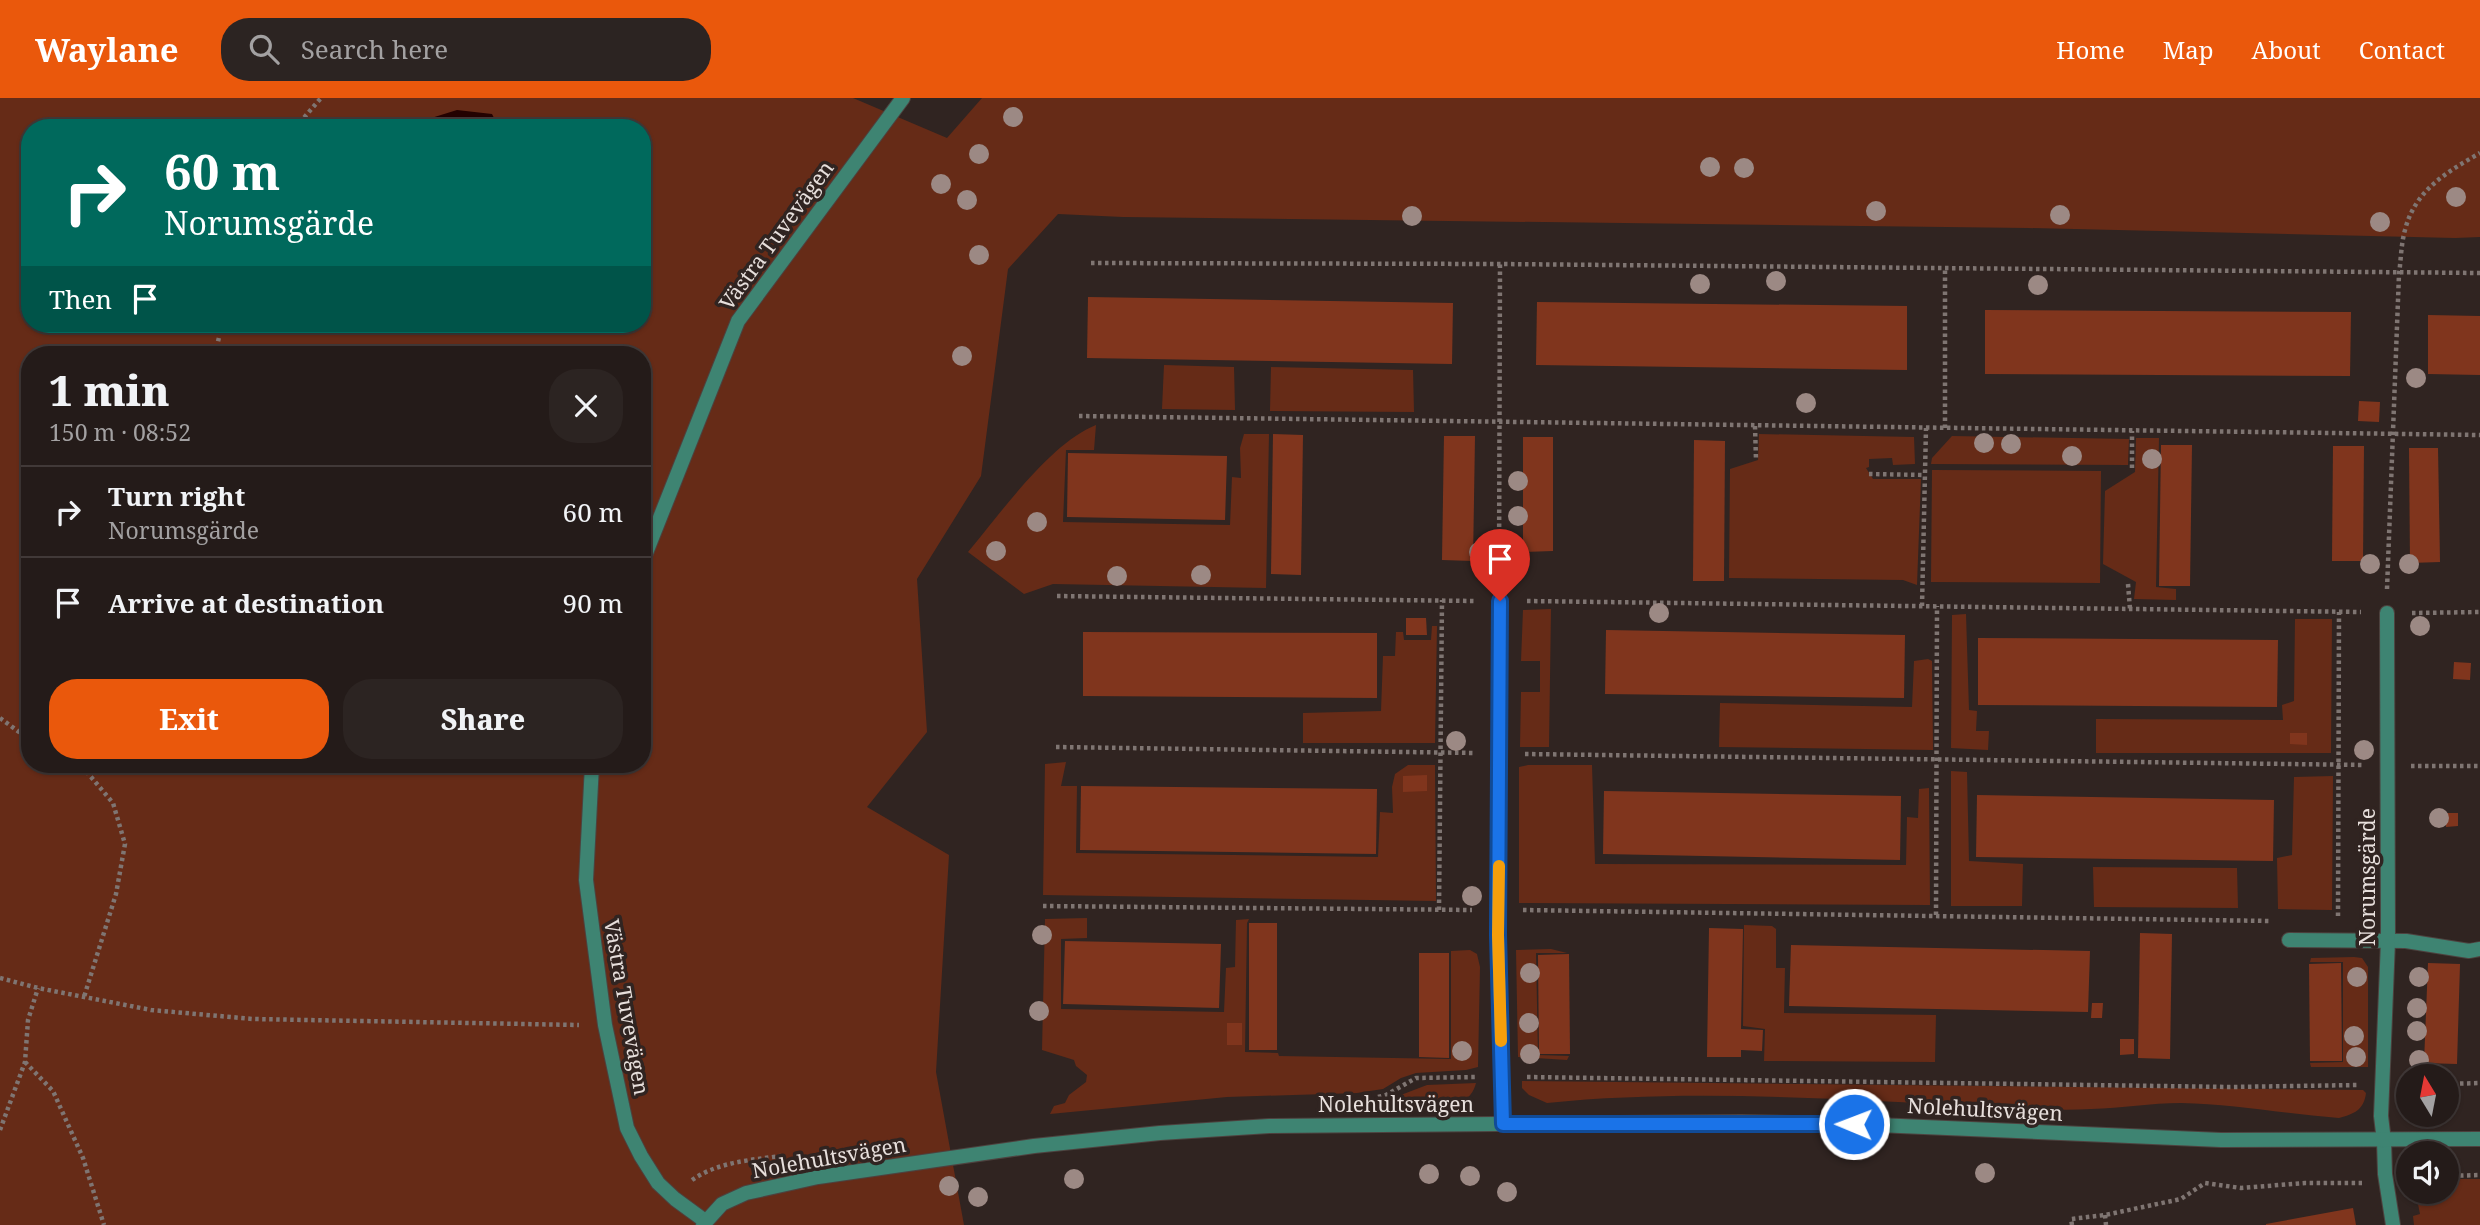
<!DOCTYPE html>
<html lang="en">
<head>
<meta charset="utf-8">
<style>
	:root { --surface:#241b19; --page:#2c2422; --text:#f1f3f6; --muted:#a3a1a2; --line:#413938; --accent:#ea580c }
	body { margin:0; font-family:"Noto Serif",serif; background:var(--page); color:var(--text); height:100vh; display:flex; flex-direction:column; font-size:26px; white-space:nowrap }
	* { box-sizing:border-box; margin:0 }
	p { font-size:23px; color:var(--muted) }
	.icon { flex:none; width:38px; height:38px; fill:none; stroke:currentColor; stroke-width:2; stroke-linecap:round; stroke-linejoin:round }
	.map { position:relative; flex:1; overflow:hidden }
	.panel { position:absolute; left:21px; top:248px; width:630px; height:427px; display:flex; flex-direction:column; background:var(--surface); border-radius:28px; box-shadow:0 2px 5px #0004,0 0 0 2px var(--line) }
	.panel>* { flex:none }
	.guide { position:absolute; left:21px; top:21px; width:630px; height:214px; border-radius:28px; box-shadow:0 2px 5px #0004,0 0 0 2px var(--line); background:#00695c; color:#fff; overflow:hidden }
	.needle { width:46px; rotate:350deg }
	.buttons { position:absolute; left:2396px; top:966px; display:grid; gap:14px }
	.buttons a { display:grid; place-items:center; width:63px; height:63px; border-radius:50%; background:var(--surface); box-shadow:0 2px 5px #0004,0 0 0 2px var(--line); font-size:35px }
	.pin { position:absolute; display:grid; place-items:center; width:60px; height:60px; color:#fff; margin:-72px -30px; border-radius:50% 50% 50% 0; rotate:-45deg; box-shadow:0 0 7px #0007 }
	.pin .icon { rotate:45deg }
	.me { position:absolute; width:77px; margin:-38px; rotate:271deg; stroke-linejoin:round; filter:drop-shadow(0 0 5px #0008) }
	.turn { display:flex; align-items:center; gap:24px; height:147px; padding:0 28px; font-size:32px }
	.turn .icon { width:91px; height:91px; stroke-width:2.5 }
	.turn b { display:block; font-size:49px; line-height:60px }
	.then { display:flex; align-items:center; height:66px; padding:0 28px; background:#0003; gap:14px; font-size:26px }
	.round { display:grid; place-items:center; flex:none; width:74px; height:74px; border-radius:28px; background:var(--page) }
	.headline { display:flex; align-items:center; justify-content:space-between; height:119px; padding:0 28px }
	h1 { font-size:42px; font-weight:800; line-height:52px }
	.action { display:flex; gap:14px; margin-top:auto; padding:14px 28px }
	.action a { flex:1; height:80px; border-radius:28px; background:var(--accent); color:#fff; font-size:28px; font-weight:800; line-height:80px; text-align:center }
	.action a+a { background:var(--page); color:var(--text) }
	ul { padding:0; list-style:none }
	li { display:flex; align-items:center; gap:21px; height:91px; padding:0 28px; border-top:2px solid var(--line) }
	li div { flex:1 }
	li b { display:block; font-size:26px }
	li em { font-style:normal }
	header { display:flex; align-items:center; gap:42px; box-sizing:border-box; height:98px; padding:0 35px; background:var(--accent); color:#fff }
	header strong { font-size:33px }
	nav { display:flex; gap:38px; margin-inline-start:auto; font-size:24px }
	.search { width:490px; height:63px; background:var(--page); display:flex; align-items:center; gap:18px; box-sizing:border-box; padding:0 24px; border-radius:28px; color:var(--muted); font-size:26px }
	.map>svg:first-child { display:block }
	.green { fill:#662b17; fill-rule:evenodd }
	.water { fill:#230100 }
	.building { fill:#80351d }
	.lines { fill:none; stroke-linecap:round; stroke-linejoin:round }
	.service-casing { stroke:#4d423f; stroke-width:16 }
	.minor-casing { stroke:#4d423f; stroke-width:16 }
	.path { stroke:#7f7572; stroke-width:4.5; stroke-dasharray:3.5 3.5; stroke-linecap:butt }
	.service { stroke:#3e8472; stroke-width:14 }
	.minor { stroke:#3e8472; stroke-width:14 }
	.tree { fill:#9c8984 }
	.route-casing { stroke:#114b97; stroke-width:18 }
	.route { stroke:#1a73e8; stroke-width:12 }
	.slow { stroke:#f59e0b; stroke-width:12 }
	.labels { text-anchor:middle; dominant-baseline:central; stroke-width:7; stroke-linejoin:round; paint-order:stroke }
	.street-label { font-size:21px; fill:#e7dfdc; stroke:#302421 }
</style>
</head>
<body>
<header>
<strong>Waylane</strong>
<div class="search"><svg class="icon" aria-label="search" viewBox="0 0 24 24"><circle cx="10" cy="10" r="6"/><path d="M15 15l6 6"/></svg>Search here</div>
<nav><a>Home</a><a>Map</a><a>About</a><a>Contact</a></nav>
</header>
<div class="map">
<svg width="2480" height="1127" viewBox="0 0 2480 1127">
	<rect width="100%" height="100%" fill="#302421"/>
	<!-- green -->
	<g class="green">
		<path d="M 0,0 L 853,0 L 947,40 L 982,0 L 2480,0 L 2480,139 L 2455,140 L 2028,130 L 1123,119 L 1058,116 L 1008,171 L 981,378 L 917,481 L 927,634 L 867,709 L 949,757 L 936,974 L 964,1127 L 0,1127 ZM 30,30 L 642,30 L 642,226 L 30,226 ZM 30,257 L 642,257 L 642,667 L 30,667 Z"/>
		<path d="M 1164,267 L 1234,269 L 1235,312 L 1162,311 Z"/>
		<path d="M 1271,269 L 1413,272 L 1414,314 L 1270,313 Z"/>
		<path d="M 1096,327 L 1094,352 L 1066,352 L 1063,424 L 1230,427 L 1232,379 L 1241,380 L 1240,350 L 1244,336 L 1269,336 L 1266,490 L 1053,486 L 1024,496 L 968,454 C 1000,416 1050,345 1096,327 Z"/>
		<path d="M 1759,336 L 1914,339 L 1915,366 L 1893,367 L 1892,360 L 1869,361 L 1869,369 L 1866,370 L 1873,381 L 1921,381 L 1917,487 L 1903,482 L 1729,480 L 1730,371 L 1758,362 Z"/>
		<path d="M 1952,338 L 2129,341 L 2128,367 L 1931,366 L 1932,360 Z"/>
		<path d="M 2136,340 L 2159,340 L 2156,489 L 2176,491 L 2176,502 L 2134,501 L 2136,484 L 2103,466 L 2105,393 L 2135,374 Z"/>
		<path d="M 1932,372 L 2101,373 L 2100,485 L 1931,484 Z"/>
		<path d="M 1551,511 L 1549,649 L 1520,649 L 1521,594 L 1540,594 L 1540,563 L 1521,563 L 1523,512 Z"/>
		<path d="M 1966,516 L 1969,612 L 1977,613 L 1976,633 L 1989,633 L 1988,652 L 1951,650 L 1952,517 Z"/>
		<path d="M 2295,521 L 2332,521 L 2331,655 L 2096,655 L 2096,621 L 2283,622 L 2282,607 L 2294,603 Z"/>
		<path d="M 1432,528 L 1437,528 L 1435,645 L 1303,645 L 1303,615 L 1381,613 L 1383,558 L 1395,558 L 1396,534 L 1403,534 L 1404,542 L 1431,542 Z"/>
		<path d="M 1928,561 L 1932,563 L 1933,652 L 1719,649 L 1720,605 L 1912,609 L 1914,563 Z"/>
		<path d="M 1066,664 L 1061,688 L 1077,688 L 1076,755 L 1378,759 L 1380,714 L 1393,715 L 1392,689 L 1395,676 L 1408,667 L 1435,667 L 1436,803 L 1043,797 L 1045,666 Z"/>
		<path d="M 1528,667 L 1592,667 L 1595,766 L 1906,767 L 1907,719 L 1918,720 L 1919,691 L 1929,690 L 1930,807 L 1519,805 L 1519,669 Z"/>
		<path d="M 1951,673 L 1967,674 L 1969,763 L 2023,766 L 2022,808 L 1951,808 Z"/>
		<path d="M 2333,678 L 2332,812 L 2278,811 L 2277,760 L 2292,757 L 2294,679 Z"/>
		<path d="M 2093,769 L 2237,770 L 2238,810 L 2094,809 Z"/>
		<path d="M 1087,820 L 1087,840 L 1061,841 L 1061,911 L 1224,914 L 1226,870 L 1235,869 L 1236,822 L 1249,821 L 1247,825 L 1245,954 L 1278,955 L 1279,958 L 1451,961 L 1451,853 L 1470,852 L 1477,856 L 1480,869 L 1478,969 L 1466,972 L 1416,975 L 1401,980 L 1383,991 L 1357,995 L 1227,999 L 1050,1016 L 1054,1008 L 1065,1005 L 1069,997 L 1086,984 L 1087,977 L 1076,968 L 1074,962 L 1042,952 L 1045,821 Z"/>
		<path d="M 1744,827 L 1772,828 L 1776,831 L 1776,870 L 1785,870 L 1784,915 L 1936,917 L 1935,964 L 1764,963 L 1765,931 L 1743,928 Z"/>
		<path d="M 1551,851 L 1567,855 L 1536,855 L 1538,957 L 1569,958 L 1567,962 L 1518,959 L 1516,852 Z"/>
		<path d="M 2354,859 L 2362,860 L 2368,869 L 2368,969 L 2311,969 L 2310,965 L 2343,964 L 2343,864 L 2310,864 L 2311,860 Z"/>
		<path d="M 1522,983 L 2363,992 L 2366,995 C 2364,1012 2354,1016 2339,1020 C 2286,1016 2234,1006 2181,1005 C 2151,1005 2122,1010 2091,1011 C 2056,1013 2021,1010 1986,1008 C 1840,1002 1693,990 1547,1005 L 1529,997 L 1522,990 Z"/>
		<path d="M 1476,985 C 1469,1014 1436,1006 1414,1006 C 1406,1006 1399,1008 1392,1007 L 1393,1000 L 1427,987 Z"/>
		<path d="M 2447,1081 L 2480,1081 L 2480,1127 L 2414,1127 L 2413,1118 L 2420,1116 L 2417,1101 L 2419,1094 L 2446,1094 Z"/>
	</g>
	<!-- water -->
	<path class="water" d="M 457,12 L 492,16 L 499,30 L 407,30 L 412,26 Z"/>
	<!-- building -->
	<g class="building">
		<path d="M 1088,199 L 1453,205 L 1452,266 L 1087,260 Z"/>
		<path d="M 1537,204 L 1907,208 L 1907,272 L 1536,267 Z"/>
		<path d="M 1985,212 L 2351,214 L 2350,278 L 1985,276 Z"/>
		<path d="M 2428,217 L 2480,218 L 2480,277 L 2428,276 Z"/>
		<path d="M 2359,303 L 2380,304 L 2379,324 L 2358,323 Z"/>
		<path d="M 1273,336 L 1303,337 L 1301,477 L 1271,476 Z"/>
		<path d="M 1444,338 L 1475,338 L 1473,463 L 1442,462 Z"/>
		<path d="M 1523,339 L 1553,339 L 1553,453 L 1523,454 Z"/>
		<path d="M 1694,342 L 1725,343 L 1724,483 L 1693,483 Z"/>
		<path d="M 2161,347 L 2192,347 L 2190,488 L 2159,488 Z"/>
		<path d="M 2333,348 L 2364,348 L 2363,463 L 2332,463 Z"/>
		<path d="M 2409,350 L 2438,350 L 2440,464 L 2410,465 Z"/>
		<path d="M 1068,355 L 1227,358 L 1225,422 L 1067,419 Z"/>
		<path d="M 1406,520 L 1426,520 L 1427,537 L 1406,537 Z"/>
		<path d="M 1606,532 L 1905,537 L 1904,600 L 1605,596 Z"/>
		<path d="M 1083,534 L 1377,535 L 1377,600 L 1083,598 Z"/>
		<path d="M 1978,540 L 2278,542 L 2277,609 L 1978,607 Z"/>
		<path d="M 2454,564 L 2471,565 L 2470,582 L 2453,581 Z"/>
		<path d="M 2290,635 L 2307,635 L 2307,647 L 2290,646 Z"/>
		<path d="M 1427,677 L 1427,693 L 1403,694 L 1403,678 Z"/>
		<path d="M 1081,688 L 1377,691 L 1376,756 L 1080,752 Z"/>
		<path d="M 1604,693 L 1901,698 L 1900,762 L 1603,756 Z"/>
		<path d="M 1977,697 L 2274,702 L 2273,763 L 1976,759 Z"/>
		<path d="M 2446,715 L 2458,715 L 2458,728 L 2446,729 Z"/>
		<rect x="1249" y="825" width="28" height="127"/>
		<path d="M 1709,830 L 1743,831 L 1741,931 L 1763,932 L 1762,953 L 1741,952 L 1741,959 L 1707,959 Z"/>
		<path d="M 2140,835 L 2172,836 L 2170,961 L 2138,960 Z"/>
		<path d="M 1065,843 L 1221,846 L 1219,910 L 1063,906 Z"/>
		<path d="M 1791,847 L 2090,853 L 2088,914 L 1789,908 Z"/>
		<path d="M 1419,855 L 1449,855 L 1449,960 L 1419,959 Z"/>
		<path d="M 1569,856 L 1570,956 L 1539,956 L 1538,857 Z"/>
		<path d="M 2341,865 L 2342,963 L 2310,963 L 2309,866 Z"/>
		<path d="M 2428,865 L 2460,866 L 2457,966 L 2424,965 Z"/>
		<path d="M 2092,905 L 2103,905 L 2102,920 L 2091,920 Z"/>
		<rect x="1227" y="925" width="15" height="22"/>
		<path d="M 2120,941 L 2134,941 L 2134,956 L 2120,957 Z"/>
		<path d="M 2353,1110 L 2356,1127 L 2266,1127 L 2266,1126 Z"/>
	</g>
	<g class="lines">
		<!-- service casing -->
		<g class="service-casing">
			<g id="service">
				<path d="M 2289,842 L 2406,843 L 2469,853 L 2480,851"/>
				<path d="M 2384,1043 L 2385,1076 L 2393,1127"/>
			</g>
		</g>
		<!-- minor casing -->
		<g class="minor-casing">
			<g id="minor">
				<path d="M 642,465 L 738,223 L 903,0"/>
				<path d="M 1500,503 L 1498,837 L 1503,1026"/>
				<path d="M 592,667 L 586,782 L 605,927 L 627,1030 L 641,1058 L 658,1085 L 675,1101 L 705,1123"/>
				<path d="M 2384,1043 L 2381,1018 L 2388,843 L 2387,515"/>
				<path d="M 703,1127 L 722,1106 L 746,1095 L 818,1079 L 1034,1048 L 1160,1035 L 1269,1028 L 1741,1024 L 1854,1026 L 2221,1042 L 2480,1041"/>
			</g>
		</g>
		<!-- path -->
		<g class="path">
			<path d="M 295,30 L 321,0"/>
			<path d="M 1091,165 L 1500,166 L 2480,175"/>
			<path d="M 215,257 L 222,226"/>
			<path d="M 1079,318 L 2480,337"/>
			<path d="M 1755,328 L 1756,362"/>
			<path d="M 1945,330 L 1945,171"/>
			<path d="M 2132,370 L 2132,333"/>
			<path d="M 1869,376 L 1925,377"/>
			<path d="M 1499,478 L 1500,166"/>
			<path d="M 2128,486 L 2130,511"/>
			<path d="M 2387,491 L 2399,176 C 2401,162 2401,146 2405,132 C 2415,92 2447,74 2480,55"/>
			<path d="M 1057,498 L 1476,503"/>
			<path d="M 1527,503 L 2361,514"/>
			<path d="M 1922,508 L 1926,330"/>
			<path d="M 2412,515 L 2480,514"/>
			<path d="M 0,620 L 30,642"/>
			<path d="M 1056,649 L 1475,655"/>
			<path d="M 1525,656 L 2364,667"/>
			<path d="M 74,667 L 86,673 L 113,705 L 125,746 L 116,796 L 84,899"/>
			<path d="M 2411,668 L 2480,668"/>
			<path d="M 1043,808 L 1472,812"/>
			<path d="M 1439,812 L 1442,502"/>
			<path d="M 1523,812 L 2270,823"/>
			<path d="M 1936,817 L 1937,508"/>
			<path d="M 2338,818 L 2339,514"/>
			<path d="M 0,880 L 38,890 L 151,912 L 253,921 L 579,927"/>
			<path d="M 25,964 L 53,993 L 83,1060 L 104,1127"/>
			<path d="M 1527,979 L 2230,989 L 2358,987"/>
			<path d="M 2446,986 L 2480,985"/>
			<path d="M 1378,999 L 1386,997 L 1416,980 L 1476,979"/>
			<path d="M 0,1032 L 25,964 L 28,922 L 38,890"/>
			<path d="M 2446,1078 L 2480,1077"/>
			<path d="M 692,1082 C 718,1064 750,1062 781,1058"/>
			<path d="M 2105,1117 L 2106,1127"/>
			<path d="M 2072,1127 L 2071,1121 L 2105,1117 L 2181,1101 L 2205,1085 L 2241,1090 L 2305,1085 L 2362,1085"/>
		</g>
		<!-- service -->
		<use href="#service" class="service"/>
		<!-- minor -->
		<use href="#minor" class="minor"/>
	</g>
	<!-- trees -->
	<g class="tree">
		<circle cx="1013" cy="19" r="10"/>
		<circle cx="979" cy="56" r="10"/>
		<circle cx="1710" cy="69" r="10"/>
		<circle cx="1744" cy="70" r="10"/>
		<circle cx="941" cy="86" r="10"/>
		<circle cx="2456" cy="99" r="10"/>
		<circle cx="967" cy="102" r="10"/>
		<circle cx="1876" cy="113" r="10"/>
		<circle cx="2060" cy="117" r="10"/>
		<circle cx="1412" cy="118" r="10"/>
		<circle cx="2380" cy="124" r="10"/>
		<circle cx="979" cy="157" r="10"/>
		<circle cx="1776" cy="183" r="10"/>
		<circle cx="1700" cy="186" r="10"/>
		<circle cx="2038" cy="187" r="10"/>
		<circle cx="962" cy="258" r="10"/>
		<circle cx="2416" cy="280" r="10"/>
		<circle cx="1806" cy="305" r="10"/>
		<circle cx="1984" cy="345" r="10"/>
		<circle cx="2011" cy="346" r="10"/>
		<circle cx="2072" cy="358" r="10"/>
		<circle cx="2152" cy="361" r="10"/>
		<circle cx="1518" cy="383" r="10"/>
		<circle cx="1518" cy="418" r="10"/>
		<circle cx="1037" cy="424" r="10"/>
		<circle cx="996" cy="453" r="10"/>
		<circle cx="1479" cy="454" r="10"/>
		<circle cx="1518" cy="455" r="10"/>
		<circle cx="2370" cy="466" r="10"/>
		<circle cx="2409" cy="466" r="10"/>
		<circle cx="1201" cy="477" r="10"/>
		<circle cx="1117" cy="478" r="10"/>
		<circle cx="1659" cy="515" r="10"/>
		<circle cx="2420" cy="528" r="10"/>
		<circle cx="1456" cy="643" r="10"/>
		<circle cx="2364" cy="652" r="10"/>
		<circle cx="2439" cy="720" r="10"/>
		<circle cx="1472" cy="798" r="10"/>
		<circle cx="1042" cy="837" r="10"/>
		<circle cx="1530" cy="875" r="10"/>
		<circle cx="2357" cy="879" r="10"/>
		<circle cx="2419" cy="879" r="10"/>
		<circle cx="2417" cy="910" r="10"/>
		<circle cx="1039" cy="913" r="10"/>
		<circle cx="1529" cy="925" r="10"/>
		<circle cx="2417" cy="933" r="10"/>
		<circle cx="2354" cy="938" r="10"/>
		<circle cx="1462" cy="953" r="10"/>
		<circle cx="1530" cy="956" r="10"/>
		<circle cx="2356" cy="959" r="10"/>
		<circle cx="2419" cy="962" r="10"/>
		<circle cx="1985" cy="1075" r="10"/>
		<circle cx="1429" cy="1076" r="10"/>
		<circle cx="1470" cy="1078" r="10"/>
		<circle cx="1074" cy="1081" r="10"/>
		<circle cx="949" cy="1088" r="10"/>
		<circle cx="1507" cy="1094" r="10"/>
		<circle cx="978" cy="1099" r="10"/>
	</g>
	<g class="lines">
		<!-- route casing -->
		<g class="route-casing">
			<path id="route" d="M 1500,503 L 1498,837 L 1503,1026 L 1854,1026"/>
		</g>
		<!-- route -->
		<use href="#route" class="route"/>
		<!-- slow -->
		<path class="slow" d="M 1499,768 L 1498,837 L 1501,943"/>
	</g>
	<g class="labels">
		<!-- street labels -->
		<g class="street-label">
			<text transform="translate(776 137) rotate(-54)">Västra Tuvevägen</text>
			<text transform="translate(2367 779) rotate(-90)">Norumsgärde</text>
			<text transform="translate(627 909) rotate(80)">Västra Tuvevägen</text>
			<text x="1396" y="1006">Nolehultsvägen</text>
			<text transform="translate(1985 1011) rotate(3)">Nolehultsvägen</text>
			<text transform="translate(829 1059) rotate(-10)">Nolehultsvägen</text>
		</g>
	</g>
</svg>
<div class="buttons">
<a><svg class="needle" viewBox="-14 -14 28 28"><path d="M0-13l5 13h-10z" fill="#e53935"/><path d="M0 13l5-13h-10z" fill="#a3a1a2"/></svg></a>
<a><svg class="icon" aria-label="sound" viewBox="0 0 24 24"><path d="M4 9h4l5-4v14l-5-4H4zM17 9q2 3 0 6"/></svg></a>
</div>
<div class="pin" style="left:1500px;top:503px;background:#d93025"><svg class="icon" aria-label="arrive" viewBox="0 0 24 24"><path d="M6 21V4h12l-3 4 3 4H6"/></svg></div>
<svg class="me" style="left:1854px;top:1026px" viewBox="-20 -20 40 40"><circle r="17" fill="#1a73e8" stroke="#fff" stroke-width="3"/><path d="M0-11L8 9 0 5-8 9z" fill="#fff"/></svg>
<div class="guide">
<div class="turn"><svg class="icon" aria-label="right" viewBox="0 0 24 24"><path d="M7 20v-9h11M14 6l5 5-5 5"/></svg><div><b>60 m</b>Norumsgärde</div></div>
<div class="then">Then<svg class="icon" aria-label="arrive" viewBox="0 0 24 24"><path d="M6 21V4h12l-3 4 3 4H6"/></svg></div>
</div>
<section class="panel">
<div class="headline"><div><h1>1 min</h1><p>150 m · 08:52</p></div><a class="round"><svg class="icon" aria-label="close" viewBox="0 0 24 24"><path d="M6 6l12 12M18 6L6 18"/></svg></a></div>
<ul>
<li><svg class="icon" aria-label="right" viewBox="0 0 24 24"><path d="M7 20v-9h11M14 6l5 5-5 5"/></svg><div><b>Turn right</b><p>Norumsgärde</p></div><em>60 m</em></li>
<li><svg class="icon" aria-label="arrive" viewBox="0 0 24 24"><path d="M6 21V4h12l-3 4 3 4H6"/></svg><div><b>Arrive at destination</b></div><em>90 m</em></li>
</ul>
<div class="action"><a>Exit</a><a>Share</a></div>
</section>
</div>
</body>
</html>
